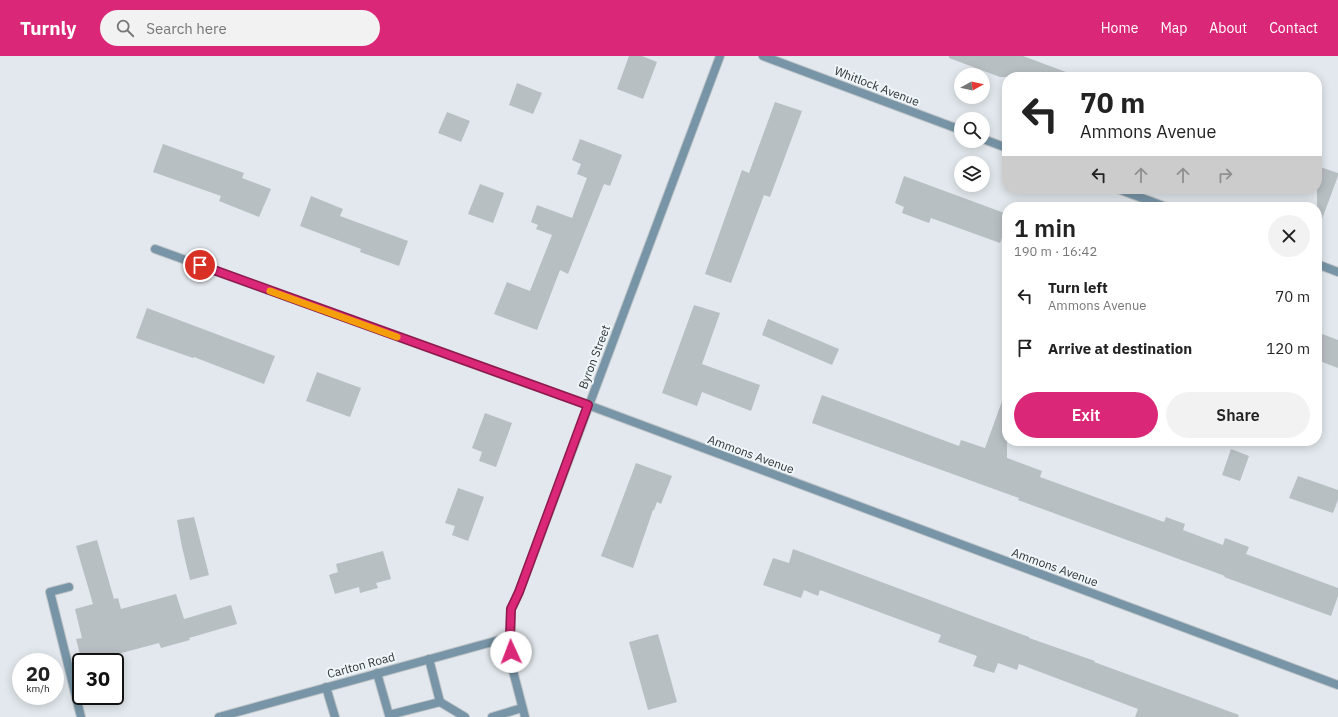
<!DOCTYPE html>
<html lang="en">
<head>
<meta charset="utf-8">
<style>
	:root { --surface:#fff; --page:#f2f2f2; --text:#222; --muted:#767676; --accent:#db2777 }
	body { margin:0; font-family:"IBM Plex Sans",sans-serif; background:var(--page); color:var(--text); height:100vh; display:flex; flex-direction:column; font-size:15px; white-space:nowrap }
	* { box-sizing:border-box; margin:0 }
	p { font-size:13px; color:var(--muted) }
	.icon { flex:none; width:22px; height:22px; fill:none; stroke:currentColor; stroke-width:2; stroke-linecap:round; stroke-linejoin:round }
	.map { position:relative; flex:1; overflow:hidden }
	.drawer { position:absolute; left:1002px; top:146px; width:320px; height:244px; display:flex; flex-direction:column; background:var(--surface); border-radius:16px; box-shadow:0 2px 10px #0003 }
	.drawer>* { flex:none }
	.banner { position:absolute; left:1002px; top:16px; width:320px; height:122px; border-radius:16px; box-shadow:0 2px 10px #0003; background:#fff; color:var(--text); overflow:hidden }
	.needle { width:26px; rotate:82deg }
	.controls { position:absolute; left:954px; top:12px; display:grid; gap:8px }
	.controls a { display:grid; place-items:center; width:36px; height:36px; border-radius:50%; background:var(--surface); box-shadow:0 2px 10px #0003; font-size:20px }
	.speed { position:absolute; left:12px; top:597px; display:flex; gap:8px; font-size:20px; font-weight:700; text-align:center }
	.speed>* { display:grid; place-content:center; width:52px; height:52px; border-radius:50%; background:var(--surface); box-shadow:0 2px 10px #0003; line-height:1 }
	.speed small { font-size:10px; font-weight:400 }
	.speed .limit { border:2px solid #111; border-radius:6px; background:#fff; color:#111 }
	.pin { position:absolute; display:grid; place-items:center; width:34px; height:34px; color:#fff; margin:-17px; border:2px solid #fff; border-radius:50%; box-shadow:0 1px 4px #0007 }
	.me { position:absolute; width:44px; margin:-22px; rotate:358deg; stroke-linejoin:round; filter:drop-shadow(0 0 3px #0008) }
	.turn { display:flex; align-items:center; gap:14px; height:84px; padding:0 12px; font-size:18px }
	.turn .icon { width:52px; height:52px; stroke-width:2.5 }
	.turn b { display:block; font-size:28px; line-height:34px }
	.lanes { display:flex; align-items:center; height:38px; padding:0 12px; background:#0003; justify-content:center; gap:20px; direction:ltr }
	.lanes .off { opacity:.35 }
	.round { display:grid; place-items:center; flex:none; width:42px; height:42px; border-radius:21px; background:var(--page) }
	.headline { display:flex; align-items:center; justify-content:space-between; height:68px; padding:0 12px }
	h1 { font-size:24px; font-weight:600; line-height:30px }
	.primary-button { display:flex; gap:8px; margin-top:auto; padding:8px 12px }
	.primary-button a { flex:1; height:46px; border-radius:24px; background:var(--accent); color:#fff; font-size:16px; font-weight:600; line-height:46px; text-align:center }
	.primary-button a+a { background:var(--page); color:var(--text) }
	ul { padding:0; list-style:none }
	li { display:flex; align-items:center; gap:12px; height:52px; padding:0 12px }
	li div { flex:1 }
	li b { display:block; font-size:15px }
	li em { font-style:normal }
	header { display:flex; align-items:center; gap:24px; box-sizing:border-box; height:56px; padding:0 20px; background:var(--accent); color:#fff }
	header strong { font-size:19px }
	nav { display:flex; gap:22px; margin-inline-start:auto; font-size:14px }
	.search { width:280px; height:36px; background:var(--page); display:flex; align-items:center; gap:10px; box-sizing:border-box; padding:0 14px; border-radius:22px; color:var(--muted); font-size:15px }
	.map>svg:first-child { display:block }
	.building { fill:#b8bfc3 }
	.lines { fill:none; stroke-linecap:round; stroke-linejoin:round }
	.lane-casing { stroke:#bfc4c8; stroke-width:10 }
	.street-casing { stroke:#bfc4c8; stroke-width:10 }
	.lane { stroke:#7795a7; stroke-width:8 }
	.street { stroke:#7795a7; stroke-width:8 }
	.route-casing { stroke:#8e194d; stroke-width:10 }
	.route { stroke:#db2777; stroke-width:7 }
	.slow { stroke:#f59e0b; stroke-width:7 }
	.labels { text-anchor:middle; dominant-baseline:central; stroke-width:4; stroke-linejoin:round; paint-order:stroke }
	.street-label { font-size:12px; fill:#323536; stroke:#eff6fa }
</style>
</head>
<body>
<header>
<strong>Turnly</strong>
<div class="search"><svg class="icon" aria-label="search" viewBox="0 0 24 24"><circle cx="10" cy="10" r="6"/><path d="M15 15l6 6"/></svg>Search here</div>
<nav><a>Home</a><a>Map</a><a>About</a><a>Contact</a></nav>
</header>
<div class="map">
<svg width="1338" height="661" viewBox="0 0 1338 661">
	<rect width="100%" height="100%" fill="#e2e8ed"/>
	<!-- building -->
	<g class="building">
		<path d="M 629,0 L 642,0 L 657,6 L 643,43 L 617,33 Z"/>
		<path d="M 949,0 L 1023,0 L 1074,19 L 1074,21 L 1000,21 L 949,2 Z"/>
		<path d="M 517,27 L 542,37 L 533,58 L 509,49 Z"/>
		<path d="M 775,46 L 802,55 L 770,141 L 764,139 L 731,227 L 705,218 L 742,114 L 749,117 Z"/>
		<path d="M 447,56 L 470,65 L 461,86 L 438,77 Z"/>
		<path d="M 580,83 L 622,99 L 610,130 L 604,128 L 568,218 L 560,214 L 537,274 L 494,258 L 507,226 L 530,235 L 552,179 L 536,173 L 538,169 L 531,166 L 537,149 L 572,162 L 587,122 L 577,118 L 581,108 L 572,104 Z"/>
		<path d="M 163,88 L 244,117 L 242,122 L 271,133 L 259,161 L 219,145 L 221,140 L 153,116 Z"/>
		<path d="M 1317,110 L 1338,117 L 1338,120 L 1319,171 L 1317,171 Z"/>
		<path d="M 904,120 L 1007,158 L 1007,169 L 1000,187 L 931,162 L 929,167 L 902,157 L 904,151 L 895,147 Z"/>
		<path d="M 480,128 L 504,137 L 493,167 L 468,158 Z"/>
		<path d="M 311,140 L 343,153 L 340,160 L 408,185 L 399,210 L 360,196 L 361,193 L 300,170 Z"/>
		<path d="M 694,249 L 720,257 L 702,308 L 760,329 L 751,355 L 702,336 L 697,350 L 662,337 Z"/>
		<path d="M 147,252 L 275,300 L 264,328 L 194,301 L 193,302 L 136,282 Z"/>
		<path d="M 768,263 L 839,293 L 832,309 L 762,279 Z"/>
		<path d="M 1317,276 L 1338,284 L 1338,312 L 1317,304 Z"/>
		<path d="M 317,316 L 361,332 L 350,361 L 306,345 Z"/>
		<path d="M 1005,337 L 1007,337 L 1007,402 L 1042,415 L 1040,421 L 1164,466 L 1166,461 L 1185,468 L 1183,474 L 1223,489 L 1225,482 L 1249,491 L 1246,498 L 1338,532 L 1338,540 L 1331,560 L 1224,521 L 1225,520 L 1018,444 L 1019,442 L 812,367 L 822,339 L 959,390 L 961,384 L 985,392 Z"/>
		<path d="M 485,357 L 512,367 L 496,411 L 479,405 L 482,396 L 472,392 Z"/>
		<path d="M 1231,393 L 1249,400 L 1240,425 L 1222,419 Z"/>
		<path d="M 636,407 L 672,420 L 661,448 L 657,446 L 654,454 L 653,454 L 633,512 L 601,500 Z"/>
		<path d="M 1298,420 L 1338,434 L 1338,444 L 1333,457 L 1289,442 Z"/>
		<path d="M 458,432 L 484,441 L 468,485 L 452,479 L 455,470 L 445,467 Z"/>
		<path d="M 194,461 L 209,519 L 190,524 L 182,491 L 177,464 Z"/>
		<path d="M 97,484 L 114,543 L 118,542 L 121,553 L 176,538 L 184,563 L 231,549 L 237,568 L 189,582 L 190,584 L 161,592 L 159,587 L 99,603 L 99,601 L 82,606 L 76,583 L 82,582 L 75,553 L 93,548 L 76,490 Z"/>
		<path d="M 793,493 L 1029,581 L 1029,582 L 1095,605 L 1094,606 L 1239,659 L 1238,661 L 1135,661 L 1138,653 L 1019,608 L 1017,614 L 998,607 L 994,617 L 973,610 L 977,600 L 938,586 L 941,579 L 820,534 L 818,540 L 804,534 L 801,542 L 763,529 L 773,502 L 789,507 Z"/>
		<path d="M 383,495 L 391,523 L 376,527 L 378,532 L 360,537 L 359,531 L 335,538 L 329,519 L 338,516 L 336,508 Z"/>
		<path d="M 658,578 L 677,646 L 648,654 L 629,586 Z"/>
	</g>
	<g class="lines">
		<!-- lane casing -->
		<g class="lane-casing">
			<g id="lane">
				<path d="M 69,531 L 50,536 L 81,661"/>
				<path d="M 377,617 L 389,659 L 440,646 L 429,603"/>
				<path d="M 326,631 L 335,661"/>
				<path d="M 440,646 L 465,661"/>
				<path d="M 492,661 L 522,652"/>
			</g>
		</g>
		<!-- street casing -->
		<g class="street-casing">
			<g id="street">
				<path d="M 763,0 L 961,74"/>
				<path d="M 983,83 L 1007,92"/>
				<path d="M 1118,133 L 1166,151"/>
				<path d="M 155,193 L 588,349 L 1338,629"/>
				<path d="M 1317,208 L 1338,216"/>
				<path d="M 219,661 L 510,581"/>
				<path d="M 525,661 L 512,611 L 510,581 L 511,553 L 519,536 L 720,0"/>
			</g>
		</g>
		<!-- lane -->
		<use href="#lane" class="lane"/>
		<!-- street -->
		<use href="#street" class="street"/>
	</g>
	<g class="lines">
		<!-- route casing -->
		<g class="route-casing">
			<path id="route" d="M 200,209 L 588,349 L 519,536 L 511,553 L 510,581 L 511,596"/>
		</g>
		<!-- route -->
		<use href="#route" class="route"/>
		<!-- slow -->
		<path class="slow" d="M 270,235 L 397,281"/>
	</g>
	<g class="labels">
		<!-- street labels -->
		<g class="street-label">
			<text transform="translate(877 30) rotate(21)">Whitlock Avenue</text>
			<text transform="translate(594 301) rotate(-69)">Byron Street</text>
			<text transform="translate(751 398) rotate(20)">Ammons Avenue</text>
			<text transform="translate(1055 511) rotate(20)">Ammons Avenue</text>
			<text transform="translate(361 609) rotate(-15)">Carlton Road</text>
		</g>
	</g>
</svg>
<div class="controls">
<a><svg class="needle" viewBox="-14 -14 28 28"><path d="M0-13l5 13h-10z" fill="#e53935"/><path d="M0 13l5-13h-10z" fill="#767676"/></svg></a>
<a><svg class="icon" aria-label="search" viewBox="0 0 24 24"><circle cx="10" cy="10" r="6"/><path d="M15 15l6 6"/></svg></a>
<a><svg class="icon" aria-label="layers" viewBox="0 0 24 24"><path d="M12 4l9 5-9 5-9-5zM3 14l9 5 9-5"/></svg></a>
</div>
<div class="speed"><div>20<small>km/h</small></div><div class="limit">30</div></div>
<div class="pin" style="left:200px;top:209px;background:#d93025"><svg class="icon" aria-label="arrive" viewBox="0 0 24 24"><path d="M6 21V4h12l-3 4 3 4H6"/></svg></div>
<svg class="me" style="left:511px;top:596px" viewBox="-20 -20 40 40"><circle r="19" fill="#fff"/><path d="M0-13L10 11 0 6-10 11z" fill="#db2777"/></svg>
<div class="banner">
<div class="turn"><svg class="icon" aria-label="left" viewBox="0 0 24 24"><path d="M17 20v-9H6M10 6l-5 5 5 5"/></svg><div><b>70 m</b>Ammons Avenue</div></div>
<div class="lanes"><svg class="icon" aria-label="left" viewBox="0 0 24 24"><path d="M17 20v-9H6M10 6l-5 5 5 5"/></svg><svg class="icon off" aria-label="ahead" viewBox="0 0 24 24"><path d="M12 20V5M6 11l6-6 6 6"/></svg><svg class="icon off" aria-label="ahead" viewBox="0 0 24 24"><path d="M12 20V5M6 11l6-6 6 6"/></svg><svg class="icon off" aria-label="right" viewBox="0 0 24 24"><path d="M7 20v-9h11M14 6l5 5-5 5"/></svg></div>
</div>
<section class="drawer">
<div class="headline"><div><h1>1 min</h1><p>190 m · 16:42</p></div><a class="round"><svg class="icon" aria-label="close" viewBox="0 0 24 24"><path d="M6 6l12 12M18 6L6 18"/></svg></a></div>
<ul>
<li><svg class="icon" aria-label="left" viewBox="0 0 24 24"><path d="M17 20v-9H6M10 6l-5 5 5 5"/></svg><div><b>Turn left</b><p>Ammons Avenue</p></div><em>70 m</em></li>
<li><svg class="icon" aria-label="arrive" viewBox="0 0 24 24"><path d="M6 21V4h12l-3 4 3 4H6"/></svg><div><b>Arrive at destination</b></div><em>120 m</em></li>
</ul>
<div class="primary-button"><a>Exit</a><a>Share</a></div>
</section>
</div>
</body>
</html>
